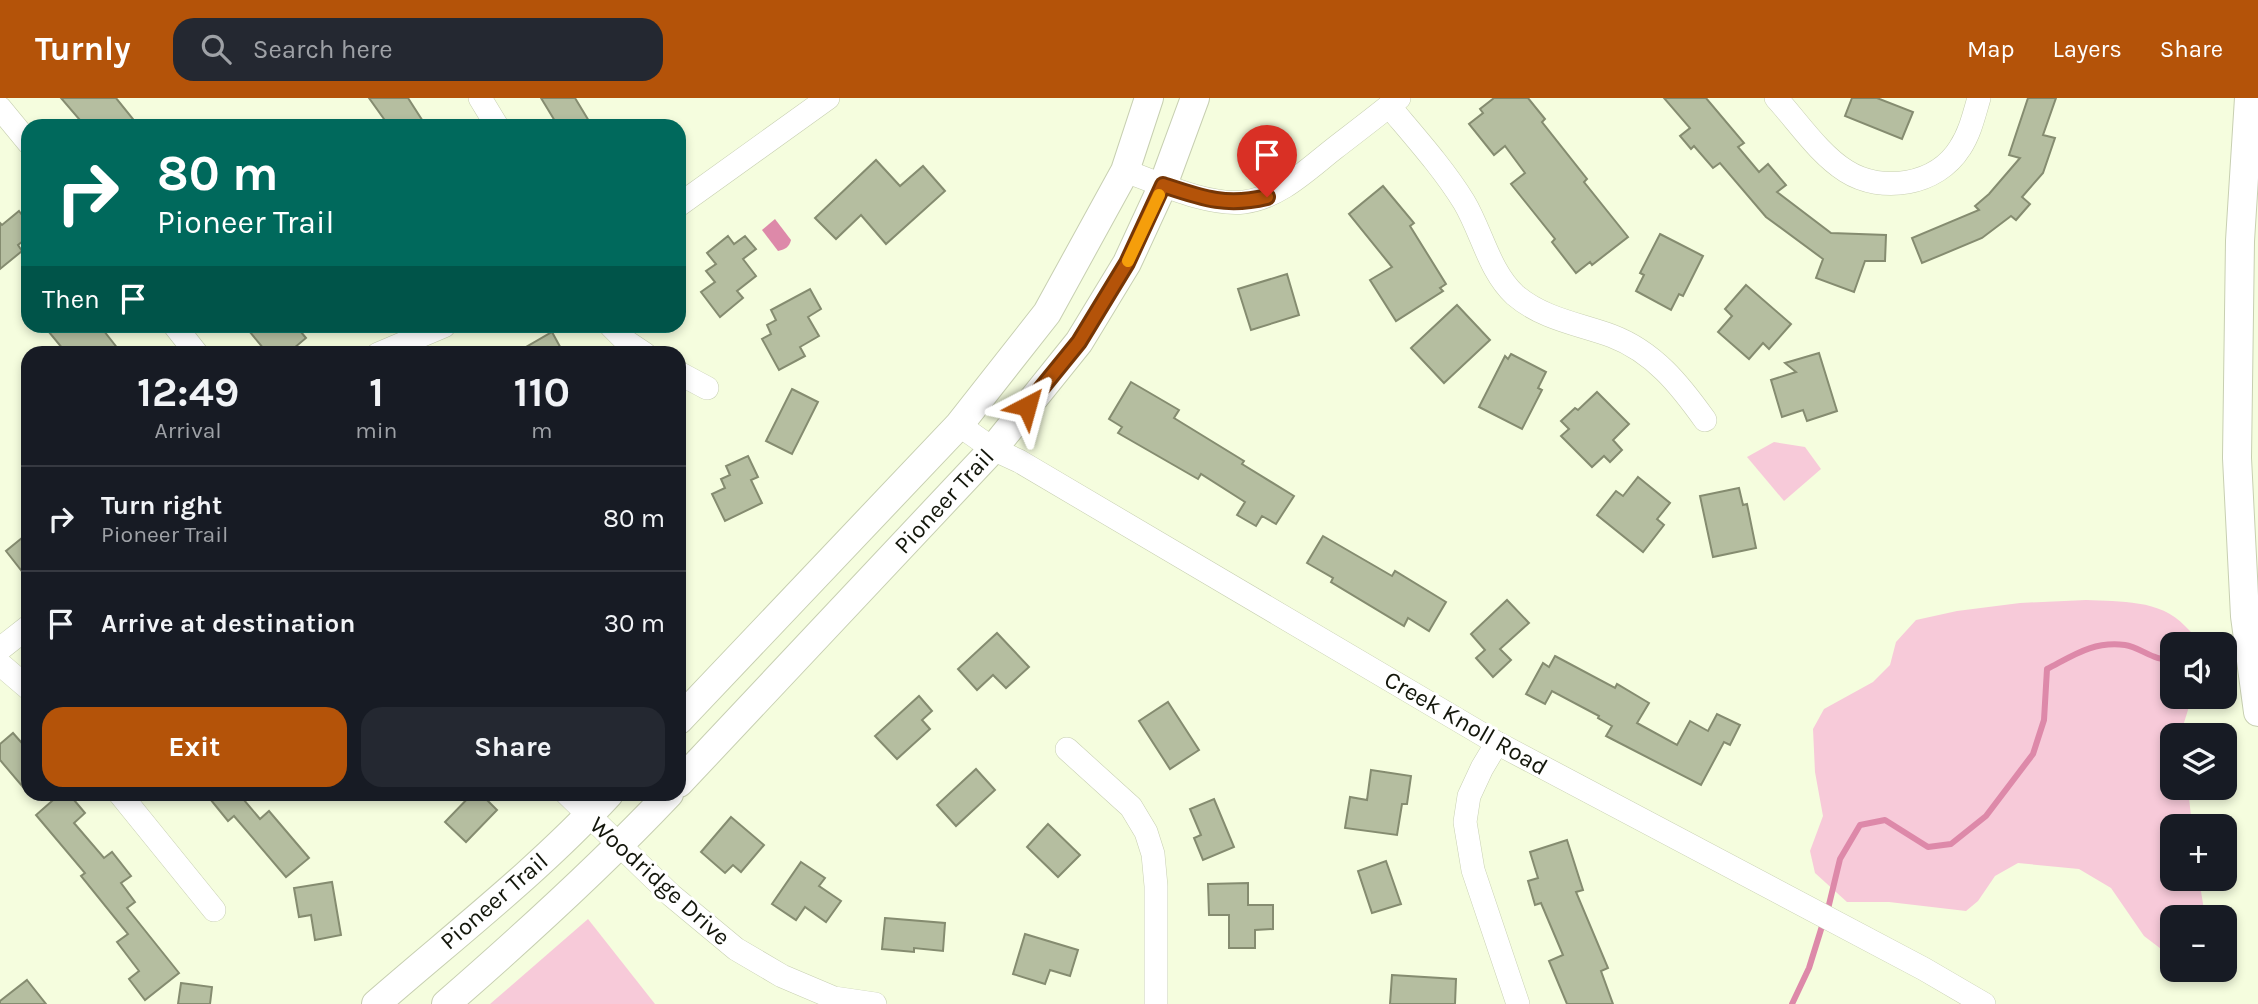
<!DOCTYPE html>
<html lang="en">
<head>
<meta charset="utf-8">
<style>
	:root { --surface:#171b24; --page:#242831; --text:#f1f3f6; --muted:#9ea1a6; --line:#363941; --accent:#b45309 }
	body { margin:0; font-family:Karla,sans-serif; background:var(--page); color:var(--text); height:100vh; display:flex; flex-direction:column; font-size:26px; white-space:nowrap }
	* { box-sizing:border-box; margin:0 }
	p { font-size:23px; color:var(--muted) }
	.icon { flex:none; width:38px; height:38px; fill:none; stroke:currentColor; stroke-width:2; stroke-linecap:round; stroke-linejoin:round }
	.map { position:relative; flex:1; overflow:hidden }
	.sheet { position:absolute; left:21px; top:248px; width:665px; height:455px; display:flex; flex-direction:column; background:var(--surface); border-radius:21px; box-shadow:0 4px 10px #0003 }
	.sheet>* { flex:none }
	.banner { position:absolute; left:21px; top:21px; width:665px; height:214px; border-radius:21px; box-shadow:0 4px 10px #0003; background:#00695c; color:#fff; overflow:hidden }
	.fabs { position:absolute; left:2160px; top:534px; display:grid; gap:14px }
	.fabs a { display:grid; place-items:center; width:77px; height:77px; border-radius:14px; background:var(--surface); box-shadow:0 4px 10px #0003; font-size:35px }
	.pin { position:absolute; display:grid; place-items:center; width:60px; height:60px; color:#fff; margin:-72px -30px; border-radius:50% 50% 50% 0; rotate:-45deg; box-shadow:0 0 7px #0007 }
	.pin .icon { rotate:45deg }
	.me { position:absolute; width:77px; margin:-38px; rotate:39deg; stroke-linejoin:round; filter:drop-shadow(0 0 5px #0008) }
	.turn { display:flex; align-items:center; gap:24px; height:147px; padding:0 21px; font-size:32px }
	.turn .icon { width:91px; height:91px; stroke-width:2.5 }
	.turn b { display:block; font-size:49px; line-height:60px }
	.then { display:flex; align-items:center; height:66px; padding:0 21px; background:#0003; gap:14px; font-size:26px }
	.eta { display:flex; justify-content:space-evenly; align-items:center; height:119px; text-align:center }
	.eta b { font-size:42px; font-weight:700; line-height:49px }
	.action { display:flex; gap:14px; margin-top:auto; padding:14px 21px }
	.action a { flex:1; height:80px; border-radius:21px; background:var(--accent); color:#fff; font-size:28px; font-weight:700; line-height:80px; text-align:center }
	.action a+a { background:var(--page); color:var(--text) }
	ul { padding:0; list-style:none }
	li { display:flex; align-items:center; gap:21px; height:105px; padding:0 21px; border-top:2px solid var(--line) }
	li div { flex:1 }
	li b { display:block; font-size:26px }
	li em { font-style:normal }
	header { display:flex; align-items:center; gap:42px; box-sizing:border-box; height:98px; padding:0 35px; background:var(--accent); color:#fff }
	header strong { font-size:33px }
	nav { display:flex; gap:38px; margin-inline-start:auto; font-size:24px }
	.search { width:490px; height:63px; background:var(--page); display:flex; align-items:center; gap:18px; box-sizing:border-box; padding:0 24px; border-radius:21px; color:var(--muted); font-size:26px }
	.map>svg:first-child { display:block }
	.green { fill:#f7cad9 }
	.water { fill:#dd89a9 }
	.lines { fill:none; stroke-linecap:round; stroke-linejoin:round }
	.stream { stroke:#dd89a9; stroke-width:6 }
	.building { fill:#b5bea0; stroke:#858c70; stroke-width:2 }
	.minor-casing { stroke:#c7cfb1; stroke-width:24 }
	.major-casing { stroke:#c7cfb1; stroke-width:30 }
	.minor { stroke:#fff; stroke-width:23 }
	.major { stroke:#fff; stroke-width:28 }
	.route-casing { stroke:#753606; stroke-width:18 }
	.route { stroke:#b45309; stroke-width:12 }
	.slow { stroke:#f59e0b; stroke-width:12 }
	.labels { text-anchor:middle; dominant-baseline:central; stroke-width:6; stroke-linejoin:round; paint-order:stroke }
	.street-label { font-size:24px; fill:#13160b; stroke:#fff }
</style>
</head>
<body>
<header>
<strong>Turnly</strong>
<div class="search"><svg class="icon" aria-label="search" viewBox="0 0 24 24"><circle cx="10" cy="10" r="6"/><path d="M15 15l6 6"/></svg>Search here</div>
<nav><a>Map</a><a>Layers</a><a>Share</a></nav>
</header>
<div class="map">
<svg width="2258" height="906" viewBox="0 0 2258 906">
	<rect width="100%" height="100%" fill="#f5fdde"/>
	<!-- green -->
	<g class="green">
		<path d="M 1774,344 L 1805,349 L 1821,371 L 1784,403 L 1747,359 Z"/>
		<path d="M 2086,502 C 2120,504 2160,501 2185,528 C 2191,534 2196,538 2198,546 L 2172,546 L 2172,598 L 2192,599 L 2183,628 L 2183,637 L 2172,637 L 2172,690 L 2188,690 L 2192,728 L 2172,728 L 2172,780 L 2199,781 L 2204,812 L 2202,819 L 2172,819 L 2172,852 L 2165,854 L 2144,838 L 2111,790 L 2079,771 L 2018,765 L 1995,778 L 1978,803 L 1966,813 L 1889,804 L 1847,804 L 1815,775 L 1810,753 L 1823,718 L 1815,674 L 1813,631 L 1824,611 L 1873,584 L 1890,567 L 1896,544 L 1916,522 L 1957,513 L 2020,505 Z"/>
		<path d="M 588,821 L 655,906 L 490,906 Z"/>
	</g>
	<!-- water -->
	<path class="water" d="M 775,121 L 791,142 C 789,149 786,151 778,153 L 762,132 Z"/>
	<g class="lines">
		<!-- stream -->
		<g class="stream">
			<path d="M 2223,546 L 2243,541"/>
			<path d="M 1827,815 L 1840,761 L 1860,727 L 1885,722 L 1928,749 L 1951,746 L 1986,718 L 2033,656 L 2044,622 L 2047,571 C 2074,557 2093,543 2125,547 C 2141,549 2155,565 2172,560"/>
			<path d="M 1792,906 L 1809,870 L 1823,825"/>
		</g>
	</g>
	<!-- building -->
	<g class="building">
		<path d="M 61,0 L 116,0 L 133,21 L 124,28 L 85,28 Z"/>
		<path d="M 369,0 L 408,0 L 426,28 L 389,28 Z"/>
		<path d="M 541,0 L 575,0 L 592,28 L 558,28 Z"/>
		<path d="M 1494,0 L 1528,0 L 1545,21 L 1542,24 L 1587,81 L 1584,84 L 1628,139 L 1592,167 L 1590,164 L 1576,175 L 1552,144 L 1555,141 L 1511,86 L 1525,75 L 1505,48 L 1494,57 L 1469,26 L 1483,15 L 1480,11 Z"/>
		<path d="M 1664,0 L 1706,0 L 1744,45 L 1738,49 L 1759,74 L 1768,66 L 1786,87 L 1777,94 L 1831,135 L 1886,137 L 1885,163 L 1865,163 L 1854,194 L 1816,180 L 1823,161 L 1766,119 L 1720,65 L 1713,70 L 1694,48 L 1691,51 L 1680,38 L 1690,30 Z"/>
		<path d="M 1852,0 L 1877,0 L 1913,14 L 1902,41 L 1845,18 Z"/>
		<path d="M 2028,0 L 2056,0 L 2043,37 L 2055,40 L 2043,75 L 2022,99 L 2030,106 L 2016,122 L 2011,118 L 1982,140 L 1922,165 L 1912,140 L 1979,112 L 1975,108 L 1989,96 L 2020,60 L 2009,57 Z"/>
		<path d="M 876,62 L 900,88 L 923,68 L 945,93 L 886,146 L 861,117 L 836,141 L 815,120 Z"/>
		<path d="M 1383,88 L 1414,125 L 1410,128 L 1446,186 L 1440,190 L 1443,193 L 1396,223 L 1370,182 L 1392,169 L 1349,116 Z"/>
		<path d="M 19,113 L 28,125 L 28,139 L 18,147 L 22,153 L 0,171 L 0,125 L 2,127 Z"/>
		<path d="M 1660,136 L 1703,158 L 1683,198 L 1679,196 L 1671,212 L 1636,193 L 1644,177 L 1640,175 Z"/>
		<path d="M 728,138 L 734,146 L 745,138 L 756,151 L 743,161 L 756,178 L 737,193 L 743,200 L 720,219 L 701,194 L 715,184 L 706,173 L 716,166 L 707,155 Z"/>
		<path d="M 1287,176 L 1299,217 L 1251,232 L 1238,191 Z"/>
		<path d="M 1746,187 L 1791,226 L 1769,251 L 1763,245 L 1749,261 L 1718,234 L 1732,218 L 1725,211 Z"/>
		<path d="M 810,191 L 821,211 L 808,219 L 819,238 L 800,249 L 805,258 L 779,272 L 762,241 L 771,236 L 767,227 L 776,222 L 771,212 Z"/>
		<path d="M 1457,207 L 1490,242 L 1444,285 L 1411,250 Z"/>
		<path d="M 44,228 L 100,228 L 122,256 L 67,256 Z"/>
		<path d="M 245,228 L 296,228 L 306,240 L 287,256 L 268,256 Z"/>
		<path d="M 552,234 L 564,256 L 514,256 Z"/>
		<path d="M 1819,255 L 1837,313 L 1807,323 L 1803,312 L 1782,319 L 1771,282 L 1796,274 L 1785,265 Z"/>
		<path d="M 1511,256 L 1546,274 L 1538,290 L 1542,292 L 1522,331 L 1479,309 L 1505,258 L 1508,261 Z"/>
		<path d="M 1131,284 L 1179,312 L 1174,320 L 1244,363 L 1242,366 L 1294,398 L 1276,426 L 1262,418 L 1256,428 L 1237,417 L 1245,404 L 1201,376 L 1198,381 L 1118,335 L 1122,329 L 1109,321 Z"/>
		<path d="M 792,291 L 818,304 L 792,356 L 766,343 Z"/>
		<path d="M 1597,294 L 1629,326 L 1613,342 L 1622,352 L 1610,364 L 1604,358 L 1592,369 L 1561,338 L 1569,331 L 1561,323 L 1575,310 L 1578,312 Z"/>
		<path d="M 748,358 L 758,379 L 751,382 L 762,405 L 725,423 L 712,396 L 725,390 L 721,381 L 730,377 L 726,368 Z"/>
		<path d="M 1638,379 L 1670,405 L 1657,421 L 1664,427 L 1643,454 L 1597,417 L 1616,393 L 1623,398 Z"/>
		<path d="M 1739,390 L 1743,407 L 1747,406 L 1756,450 L 1713,459 L 1700,398 Z"/>
		<path d="M 28,435 L 28,481 L 6,453 Z"/>
		<path d="M 1323,438 L 1392,478 L 1395,473 L 1446,504 L 1429,533 L 1408,520 L 1404,528 L 1331,484 L 1333,480 L 1307,465 Z"/>
		<path d="M 1507,502 L 1529,525 L 1500,551 L 1511,562 L 1493,579 L 1476,560 L 1485,552 L 1471,536 Z"/>
		<path d="M 997,535 L 1029,569 L 1006,590 L 993,577 L 977,592 L 958,571 Z"/>
		<path d="M 1555,558 L 1615,590 L 1617,586 L 1649,605 L 1637,625 L 1677,647 L 1690,623 L 1708,633 L 1717,616 L 1740,627 L 1730,647 L 1724,644 L 1701,687 L 1606,638 L 1612,628 L 1598,620 L 1599,618 L 1552,593 L 1545,606 L 1526,596 L 1543,565 L 1549,569 Z"/>
		<path d="M 919,598 L 932,613 L 922,622 L 930,631 L 897,661 L 875,638 Z"/>
		<path d="M 1168,604 L 1199,652 L 1170,671 L 1139,623 Z"/>
		<path d="M 13,635 L 28,652 L 28,695 L 0,662 L 0,646 Z"/>
		<path d="M 976,671 L 995,692 L 956,728 L 937,707 Z"/>
		<path d="M 1371,672 L 1411,678 L 1407,706 L 1402,706 L 1397,737 L 1345,730 L 1350,699 L 1367,702 Z"/>
		<path d="M 60,696 L 69,696 L 85,715 L 74,725 L 104,760 L 112,754 L 131,778 L 121,785 L 135,804 L 127,810 L 179,875 L 145,902 L 129,881 L 139,873 L 117,844 L 128,836 L 81,778 L 85,775 L 36,717 Z"/>
		<path d="M 206,696 L 239,696 L 260,721 L 269,713 L 309,760 L 286,779 L 234,718 L 228,723 Z"/>
		<path d="M 472,696 L 481,696 L 497,712 L 466,744 L 445,724 Z"/>
		<path d="M 1214,701 L 1234,749 L 1203,762 L 1194,740 L 1201,737 L 1190,711 Z"/>
		<path d="M 731,719 L 764,747 L 741,774 L 733,767 L 725,775 L 701,754 Z"/>
		<path d="M 1048,726 L 1080,757 L 1058,779 L 1027,749 Z"/>
		<path d="M 1567,742 L 1583,792 L 1576,794 L 1608,870 L 1601,873 L 1613,906 L 1567,906 L 1549,863 L 1563,857 L 1541,805 L 1535,807 L 1528,783 L 1538,780 L 1530,754 Z"/>
		<path d="M 1386,763 L 1401,806 L 1372,815 L 1358,773 Z"/>
		<path d="M 801,764 L 825,780 L 819,788 L 841,803 L 826,824 L 805,809 L 796,822 L 772,806 Z"/>
		<path d="M 332,784 L 341,837 L 315,842 L 311,817 L 299,819 L 294,790 Z"/>
		<path d="M 1248,785 L 1248,807 L 1273,807 L 1273,831 L 1255,832 L 1255,850 L 1229,850 L 1229,817 L 1209,817 L 1208,786 Z"/>
		<path d="M 885,820 L 945,825 L 943,853 L 914,850 L 914,854 L 882,851 Z"/>
		<path d="M 1025,836 L 1078,852 L 1070,878 L 1050,872 L 1045,886 L 1013,876 Z"/>
		<path d="M 1392,877 L 1456,881 L 1455,906 L 1390,906 Z"/>
		<path d="M 27,882 L 46,906 L 0,906 L 0,903 Z"/>
		<path d="M 181,885 L 212,889 L 210,906 L 178,906 Z"/>
	</g>
	<g class="lines">
		<!-- minor casing -->
		<g class="minor-casing">
			<g id="minor">
				<path d="M 480,0 L 497,28"/>
				<path d="M 1776,0 C 1798,24 1819,56 1846,73 C 1882,96 1937,87 1960,50 C 1970,35 1974,17 1979,0"/>
				<path d="M 1389,8 C 1415,39 1443,70 1464,104 C 1482,134 1489,173 1515,197 C 1543,221 1579,226 1612,238 C 1654,254 1680,287 1705,322"/>
				<path d="M 0,10 L 28,44"/>
				<path d="M 1125,73 C 1159,85 1207,108 1244,104 C 1279,100 1308,71 1335,50 C 1357,33 1378,17 1399,0"/>
				<path d="M 679,107 L 828,0"/>
				<path d="M 175,228 L 197,256"/>
				<path d="M 611,228 L 627,244 L 645,256"/>
				<path d="M 378,256 L 444,228"/>
				<path d="M 679,275 L 707,290"/>
				<path d="M 959,327 L 993,351 L 1019,363 L 1497,645 L 1924,871 L 1984,906"/>
				<path d="M 0,551 L 28,529"/>
				<path d="M 0,566 L 28,590"/>
				<path d="M 1497,645 L 1482,670 L 1469,698 L 1465,724 L 1473,772 L 1518,906"/>
				<path d="M 1067,651 L 1131,709 L 1146,734 L 1153,756 L 1156,788 L 1156,906"/>
				<path d="M 120,696 L 214,812"/>
				<path d="M 567,696 L 671,797 L 736,851 L 782,878 L 834,900 L 875,906"/>
			</g>
		</g>
		<!-- major casing -->
		<g class="major-casing">
			<g id="major">
				<path d="M 2249,0 L 2240,143 L 2237,360 L 2245,518 L 2258,614"/>
				<path d="M 679,622 L 959,327 L 1047,215 L 1125,73 L 1149,0"/>
				<path d="M 679,685 L 993,351 L 1079,244 L 1127,165 L 1163,87 L 1195,0"/>
				<path d="M 376,906 C 454,838 538,773 609,696"/>
				<path d="M 446,906 C 523,839 598,771 669,696"/>
			</g>
		</g>
		<!-- minor -->
		<use href="#minor" class="minor"/>
		<!-- major -->
		<use href="#major" class="major"/>
	</g>
	<g class="lines">
		<!-- route casing -->
		<g class="route-casing">
			<path id="route" d="M 1027,308 L 1079,244 L 1127,165 L 1163,87 C 1202,100 1226,109 1267,99"/>
		</g>
		<!-- route -->
		<use href="#route" class="route"/>
		<!-- slow -->
		<path class="slow" d="M 1128,163 L 1159,97"/>
	</g>
	<g class="labels">
		<!-- street labels -->
		<g class="street-label">
			<text transform="translate(944 403) rotate(-47)">Pioneer Trail</text>
			<text transform="translate(1466 625) rotate(30)">Creek Knoll Road</text>
			<text transform="translate(660 783) rotate(42)">Woodridge Drive</text>
			<text transform="translate(494 803) rotate(-41)">Pioneer Trail</text>
		</g>
	</g>
</svg>
<div class="fabs">
<a><svg class="icon" aria-label="sound" viewBox="0 0 24 24"><path d="M4 9h4l5-4v14l-5-4H4zM17 9q2 3 0 6"/></svg></a>
<a><svg class="icon" aria-label="layers" viewBox="0 0 24 24"><path d="M12 4l9 5-9 5-9-5zM3 14l9 5 9-5"/></svg></a>
<a>+</a>
<a>−</a>
</div>
<div class="pin" style="left:1267px;top:99px;background:#d93025"><svg class="icon" aria-label="arrive" viewBox="0 0 24 24"><path d="M6 21V4h12l-3 4 3 4H6"/></svg></div>
<svg class="me" style="left:1027px;top:308px" viewBox="-20 -20 40 40"><path d="M0-17L14 15 0 8-14 15z" fill="#b45309" stroke="#fff" stroke-width="4"/></svg>
<div class="banner">
<div class="turn"><svg class="icon" aria-label="right" viewBox="0 0 24 24"><path d="M7 20v-9h11M14 6l5 5-5 5"/></svg><div><b>80 m</b>Pioneer Trail</div></div>
<div class="then">Then<svg class="icon" aria-label="arrive" viewBox="0 0 24 24"><path d="M6 21V4h12l-3 4 3 4H6"/></svg></div>
</div>
<section class="sheet">
<div class="eta">
<div><b>12:49</b><p>Arrival</p></div>
<div><b>1</b><p>min</p></div>
<div><b>110</b><p>m</p></div>
</div>
<ul>
<li><svg class="icon" aria-label="right" viewBox="0 0 24 24"><path d="M7 20v-9h11M14 6l5 5-5 5"/></svg><div><b>Turn right</b><p>Pioneer Trail</p></div><em>80 m</em></li>
<li><svg class="icon" aria-label="arrive" viewBox="0 0 24 24"><path d="M6 21V4h12l-3 4 3 4H6"/></svg><div><b>Arrive at destination</b></div><em>30 m</em></li>
</ul>
<div class="action"><a>Exit</a><a>Share</a></div>
</section>
</div>
</body>
</html>
